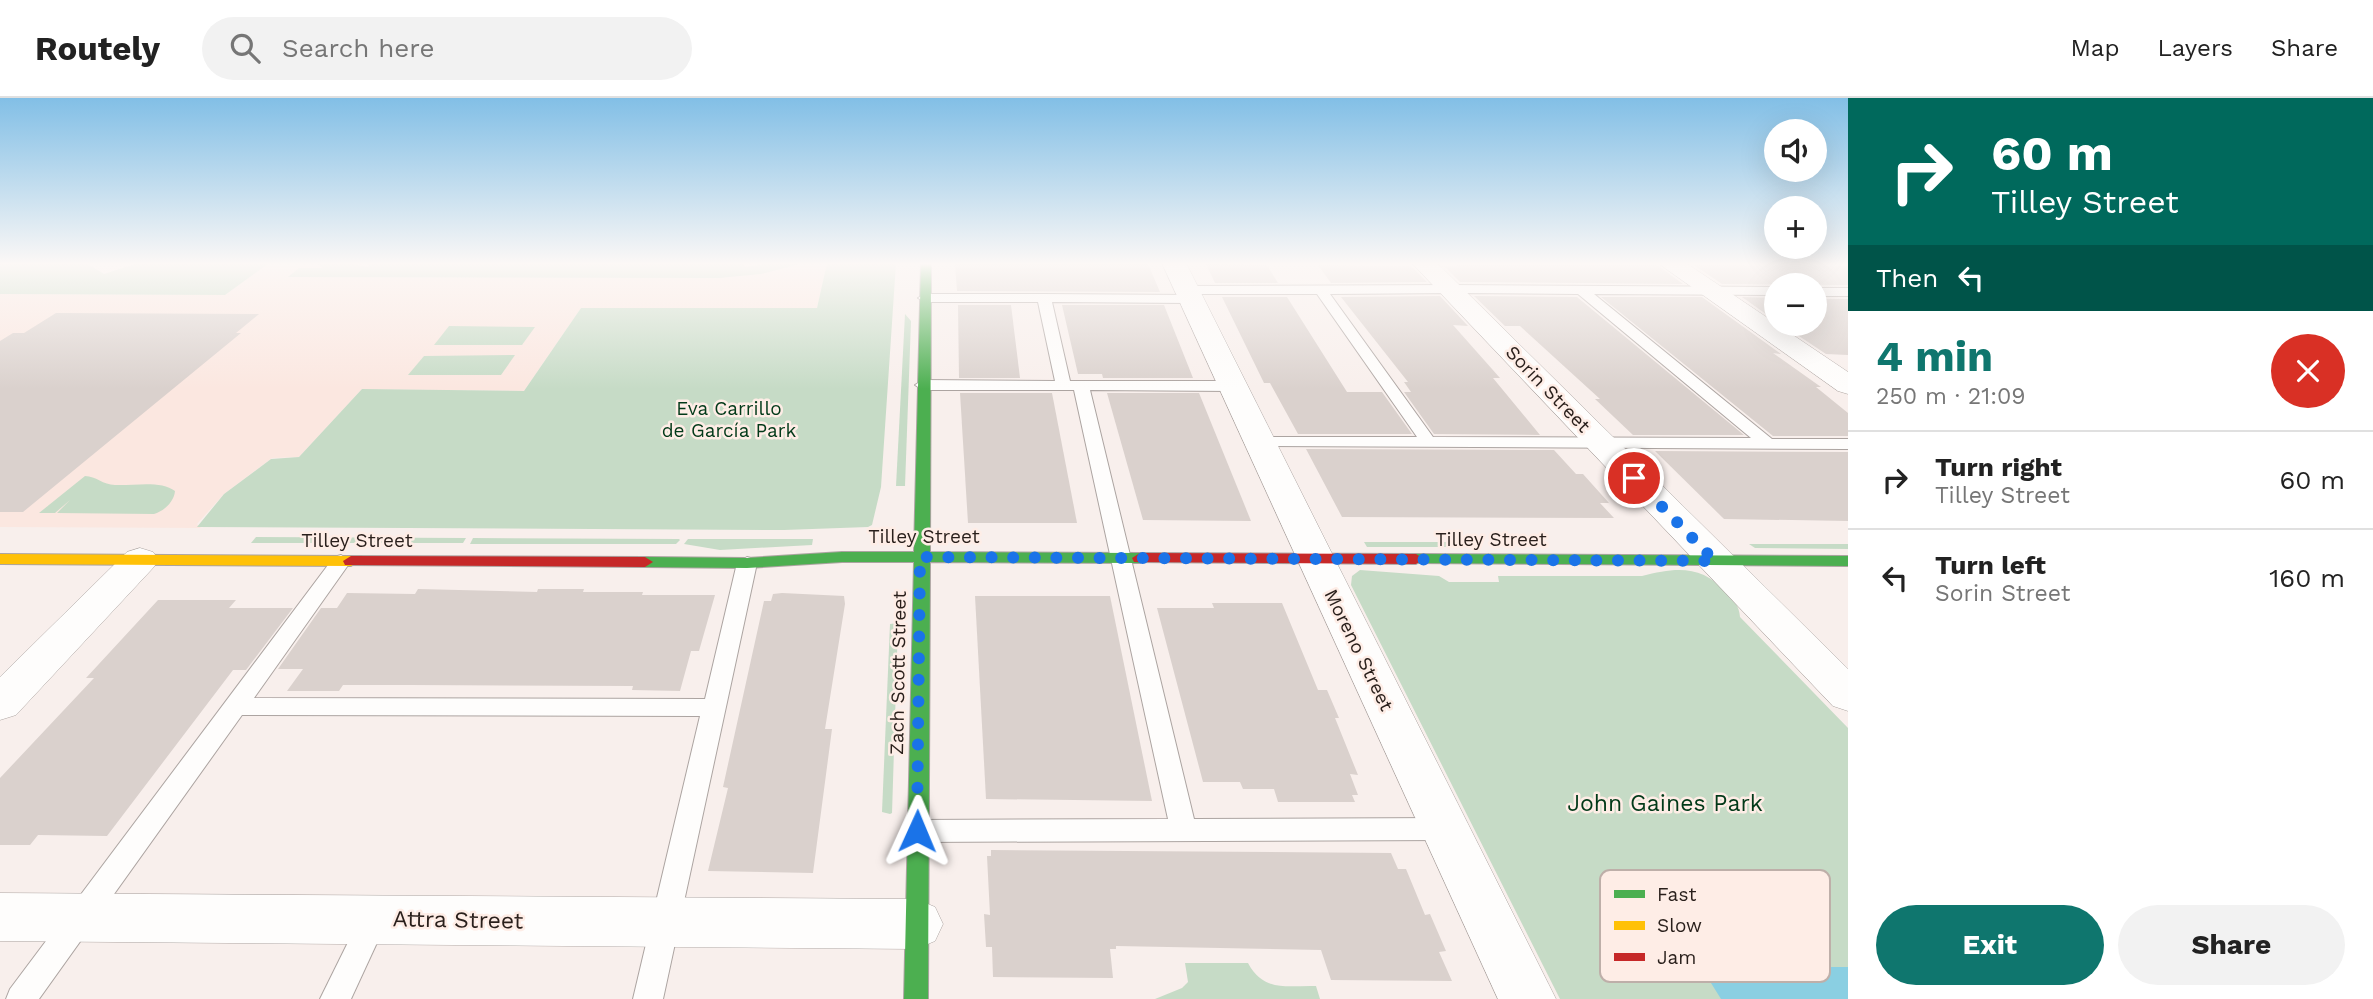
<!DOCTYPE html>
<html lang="en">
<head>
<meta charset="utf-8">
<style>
	:root { --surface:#fff; --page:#f2f2f2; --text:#222; --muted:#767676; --line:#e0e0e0; --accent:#0f766e }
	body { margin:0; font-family:"Work Sans",sans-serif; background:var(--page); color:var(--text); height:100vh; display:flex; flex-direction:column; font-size:26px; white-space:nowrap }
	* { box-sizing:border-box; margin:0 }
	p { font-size:23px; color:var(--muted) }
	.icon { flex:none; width:38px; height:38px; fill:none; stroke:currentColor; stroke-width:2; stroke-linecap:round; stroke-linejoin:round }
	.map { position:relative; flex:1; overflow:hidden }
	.drawer { display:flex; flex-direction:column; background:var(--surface); width:525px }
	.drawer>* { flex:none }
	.banner { background:#00695c; color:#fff; overflow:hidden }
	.buttons { position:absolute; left:1764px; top:21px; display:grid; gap:14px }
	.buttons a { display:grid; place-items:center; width:63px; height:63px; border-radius:50%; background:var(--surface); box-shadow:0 7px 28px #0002; font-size:35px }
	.pin { position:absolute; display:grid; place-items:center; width:60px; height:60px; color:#fff; margin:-30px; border:4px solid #fff; border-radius:50%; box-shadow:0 2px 7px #0007 }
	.me { position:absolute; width:77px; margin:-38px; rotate:1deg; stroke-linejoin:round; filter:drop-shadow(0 0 5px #0008) }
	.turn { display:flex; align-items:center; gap:24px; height:147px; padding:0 28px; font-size:32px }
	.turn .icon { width:91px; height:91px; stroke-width:2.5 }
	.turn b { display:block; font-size:49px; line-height:60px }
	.then { display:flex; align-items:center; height:66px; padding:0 28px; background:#0003; gap:14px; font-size:26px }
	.round { display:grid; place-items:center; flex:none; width:74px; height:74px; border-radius:37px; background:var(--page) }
	.overview { display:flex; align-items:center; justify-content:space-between; height:119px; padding:0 28px }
	h1 { font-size:42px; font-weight:700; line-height:52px; color:var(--accent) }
	.primary-button { display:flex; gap:14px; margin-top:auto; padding:14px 28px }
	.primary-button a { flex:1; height:80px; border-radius:42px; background:var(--accent); color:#fff; font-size:28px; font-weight:700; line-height:80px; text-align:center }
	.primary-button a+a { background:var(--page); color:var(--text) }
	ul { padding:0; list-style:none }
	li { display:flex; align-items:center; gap:21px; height:98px; padding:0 28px; border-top:2px solid var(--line) }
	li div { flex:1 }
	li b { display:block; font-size:26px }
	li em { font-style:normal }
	header { display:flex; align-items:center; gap:42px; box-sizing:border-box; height:98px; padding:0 35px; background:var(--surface); border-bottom:2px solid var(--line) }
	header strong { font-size:33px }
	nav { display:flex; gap:38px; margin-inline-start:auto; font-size:24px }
	.search { width:490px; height:63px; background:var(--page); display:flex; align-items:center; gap:18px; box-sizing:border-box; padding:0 24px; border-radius:38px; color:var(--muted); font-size:26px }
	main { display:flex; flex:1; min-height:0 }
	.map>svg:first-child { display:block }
	.built { fill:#fbe7e0 }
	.green { fill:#c6dbc6 }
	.water { fill:#8acfe2 }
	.building { fill:#dad1cd }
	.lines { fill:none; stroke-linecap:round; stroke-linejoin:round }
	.lane-casing { stroke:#aca4a1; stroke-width:2 }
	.street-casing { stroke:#aca4a1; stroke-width:1 }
	.fast-casing { stroke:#aca4a1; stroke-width:2 }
	.slow-casing { stroke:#aca4a1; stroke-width:2 }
	.jam-casing { stroke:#aca4a1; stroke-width:2 }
	.lane { fill:#fefdfc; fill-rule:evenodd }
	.street { fill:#fefdfc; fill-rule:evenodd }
	.fast { fill:#4caf50; fill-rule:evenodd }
	.slow { fill:#ffc107; fill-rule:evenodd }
	.jam { fill:#c62828; fill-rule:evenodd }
	.route { stroke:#1a73e8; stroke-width:12; stroke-dasharray:0 21.6 }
	.labels { text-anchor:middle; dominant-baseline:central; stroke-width:5; stroke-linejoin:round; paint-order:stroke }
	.street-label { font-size:19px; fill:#291f1b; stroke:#feede6 }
	.park-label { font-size:19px; fill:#013918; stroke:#feede6 }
	.near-park-label { font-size:23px; fill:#013918; stroke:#feede6 }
	.near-street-label { font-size:23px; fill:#291f1b; stroke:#feede6 }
	.key { fill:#feede6; stroke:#beafa9; stroke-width:2 }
	.key-label { font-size:19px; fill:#291f1b }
</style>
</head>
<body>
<header>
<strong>Routely</strong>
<div class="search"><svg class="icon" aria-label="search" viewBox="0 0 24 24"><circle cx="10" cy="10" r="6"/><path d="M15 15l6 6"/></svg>Search here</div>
<nav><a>Map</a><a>Layers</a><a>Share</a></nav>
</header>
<main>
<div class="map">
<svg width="1848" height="901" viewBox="0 0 1848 901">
	<rect width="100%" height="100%" fill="#f8efec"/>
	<!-- built -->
	<path class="built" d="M 268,165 L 827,165 L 817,210 L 581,210 L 524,293 L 362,291 L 299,359 L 272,360 L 224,396 L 197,426 L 201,430 L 0,429 L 0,196 L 225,197 Z"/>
	<!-- green -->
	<g class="green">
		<path d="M 0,165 L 86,165 L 104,176 L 138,165 L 269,165 L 225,197 L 0,196 Z"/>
		<path d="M 316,165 L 350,165 L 367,169 L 371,165 L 745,165 L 744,169 L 770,165 L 804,165 L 761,176 L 719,180 L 288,179 L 299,170 L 323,170 Z"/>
		<path d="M 827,165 L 896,165 L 881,389 L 872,427 L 868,429 L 784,432 L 197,429 L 224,396 L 271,361 L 299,359 L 362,291 L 524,293 L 581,210 L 817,210 Z"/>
		<path d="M 905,216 L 911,223 L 905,388 L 896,388 Z"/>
		<path d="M 449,228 L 535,229 L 522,247 L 434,247 Z"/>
		<path d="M 515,257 L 501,277 L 408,277 L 424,258 Z"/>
		<path d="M 85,378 C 96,378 103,387 115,387 C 133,388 161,382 175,393 C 174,404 164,413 154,416 L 57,415 L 70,402 L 55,415 L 39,415 Z"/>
		<path d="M 256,439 L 466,440 L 463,445 L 251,445 Z"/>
		<path d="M 473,440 L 679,441 L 680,442 L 676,446 L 470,446 Z"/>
		<path d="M 688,441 L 813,441 L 812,447 L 720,452 L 684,446 Z"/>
		<path d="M 1364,444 L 1467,444 L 1472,449 L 1367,449 Z"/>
		<path d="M 1749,446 L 1848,446 L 1848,451 L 1755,450 Z"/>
		<path d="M 1360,472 L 1439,478 L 1449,484 L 1499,484 L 1498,478 L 1642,478 C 1677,469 1702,467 1727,495 C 1734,503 1739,507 1740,519 L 1848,630 L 1848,901 L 1560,901 L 1351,487 L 1352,478 Z"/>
		<path d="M 898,525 L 892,715 L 890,716 L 882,714 L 890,526 Z"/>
		<path d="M 1185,865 L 1248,865 C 1264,895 1288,887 1316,888 L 1320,901 L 1155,901 L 1182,890 L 1188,884 Z"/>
	</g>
	<!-- water -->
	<path class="water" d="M 1701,869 L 1848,869 L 1848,901 L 1721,901 Z"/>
	<!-- building -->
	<g class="building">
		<path d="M 955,166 L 1148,166 L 1160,194 L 957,193 Z"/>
		<path d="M 1206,166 L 1267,167 L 1278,185 L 1215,185 Z"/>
		<path d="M 1318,167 L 1411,168 L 1427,184 L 1331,185 Z"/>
		<path d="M 1455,167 L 1657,167 L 1683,186 L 1460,184 L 1444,168 L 1457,169 Z"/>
		<path d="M 1694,167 L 1848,168 L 1848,187 L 1722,186 Z"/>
		<path d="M 1440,198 L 1468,228 L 1453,227 L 1500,280 L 1493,280 L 1540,337 L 1434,336 L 1404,294 L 1411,294 L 1404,284 L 1408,284 L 1341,199 Z"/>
		<path d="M 1474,198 L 1577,199 L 1744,337 L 1633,337 L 1595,301 L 1600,301 L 1520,228 L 1505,228 Z"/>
		<path d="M 1222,199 L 1287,199 L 1347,294 L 1382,294 L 1412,336 L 1298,336 L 1270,285 L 1264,285 Z"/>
		<path d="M 1601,199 L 1702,199 L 1781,256 L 1773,255 L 1821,289 L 1816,289 L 1848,315 L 1848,338 L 1773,338 Z"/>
		<path d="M 1742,199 L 1776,200 L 1776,223 Z"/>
		<path d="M 1815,201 L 1848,201 L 1848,257 L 1826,256 L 1781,226 L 1815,226 Z"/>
		<path d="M 958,207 L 1011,207 L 1020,280 L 959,280 Z"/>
		<path d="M 1062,207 L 1164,207 L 1193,280 L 1103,280 L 1102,276 L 1078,276 Z"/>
		<path d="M 56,215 L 259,216 L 236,235 L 241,235 L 23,414 L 0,414 L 0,243 L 13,235 L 24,235 Z"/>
		<path d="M 960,295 L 1052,295 L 1077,425 L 968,425 Z"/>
		<path d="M 1107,295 L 1199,295 L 1251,423 L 1143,422 Z"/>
		<path d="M 1306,351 L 1554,352 L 1576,376 L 1583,376 L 1609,405 L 1600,405 L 1614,420 L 1342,419 Z"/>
		<path d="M 1655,353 L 1848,354 L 1848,423 L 1724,421 Z"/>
		<path d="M 418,491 L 537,494 L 538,491 L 584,491 L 583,494 L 643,494 L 642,497 L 715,497 L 699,553 L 691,553 L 680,593 L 632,592 L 633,588 L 410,587 L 343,587 L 339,593 L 287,593 L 303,571 L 278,571 L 321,510 L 337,510 L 347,495 L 415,496 Z"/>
		<path d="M 782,495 L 844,498 L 845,506 L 825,631 L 832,631 L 813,775 L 708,773 L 728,690 L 723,689 L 764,503 L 771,503 L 773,496 Z"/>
		<path d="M 975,498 L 1110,498 L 1152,703 L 986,701 Z"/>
		<path d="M 158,502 L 236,502 L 229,510 L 293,510 L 246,572 L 233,572 L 107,738 L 38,737 L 30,747 L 0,747 L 0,680 L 94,580 L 86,580 Z"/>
		<path d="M 1212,505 L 1282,505 L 1318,592 L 1327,592 L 1339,620 L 1335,620 L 1358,677 L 1350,676 L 1358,697 L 1352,697 L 1355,704 L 1278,704 L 1274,691 L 1243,691 L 1240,684 L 1203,684 L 1157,510 L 1214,510 Z"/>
		<path d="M 991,752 L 1391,755 L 1398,771 L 1406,771 L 1425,817 L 1430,816 L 1446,853 L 1439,854 L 1452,883 L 1331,882 L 1321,852 L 1116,848 L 1116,851 L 1110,851 L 1113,880 L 993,879 L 992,849 L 986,849 L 984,816 L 990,817 L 987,758 L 991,758 Z"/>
	</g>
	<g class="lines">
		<!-- lane casing -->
		<g class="lane-casing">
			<g id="lane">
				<path d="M 1451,187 L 1776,189 L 1776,197 L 1594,196 L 1772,341 L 1848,341 L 1848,351 L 1259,348 L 1253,347 L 1251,343 L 1253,339 L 1417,339 L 1317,196 L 1187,196 L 1181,192 L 1187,188 ZM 1457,195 L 1578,196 L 1751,340 L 1433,339 L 1330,196 Z"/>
				<rect x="1815" y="190" width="33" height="8"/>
				<path d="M 1044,196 L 1190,197 L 1197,201 L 1190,205 L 1052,204 L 1070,283 L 1232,283 L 1240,288 L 1232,293 L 1090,292 L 1194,721 L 1445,720 L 1454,723 L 1458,731 L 1454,739 L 1445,742 L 918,744 L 909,741 L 905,733 L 909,725 L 918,722 L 1168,721 L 1074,292 L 923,292 L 915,287 L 923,282 L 1055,283 L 1038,204 L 925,204 L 918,200 L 925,196 Z"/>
				<path d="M 341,457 L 351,463 L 254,600 L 705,601 L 737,465 L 747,459 L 754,461 L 757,465 L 663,901 L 633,901 L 700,618 L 242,617 L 39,901 L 6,901 L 10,891 L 334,459 Z"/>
				<path d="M 373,810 L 383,814 L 387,823 L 351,901 L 320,901 L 363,814 Z"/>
			</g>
		</g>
		<!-- street casing -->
		<g class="street-casing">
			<g id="street">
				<path d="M 1162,165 L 1186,165 L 1556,901 L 1498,901 Z"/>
				<path d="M 1412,165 L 1437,165 L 1848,571 L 1848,613 L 1833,608 Z"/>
				<path d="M 1658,165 L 1686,165 L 1848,274 L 1848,296 L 1838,293 Z"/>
				<path d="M 140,450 L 153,454 L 159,462 L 153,470 L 16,617 L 0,622 L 0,579 L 127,454 Z"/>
				<path d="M 0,795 L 916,801 L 935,809 L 943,826 L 935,843 L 916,851 L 0,843 Z"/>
			</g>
		</g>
		<!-- fast casing -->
		<g class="fast-casing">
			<g id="fast">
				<path d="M 921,165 L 931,165 L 930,454 L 1140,455 L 1148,460 L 1140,465 L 930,464 L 928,901 L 904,901 L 914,464 L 842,464 L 747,470 L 645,469 L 637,464 L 645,459 L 747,460 L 842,454 L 914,454 Z"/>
				<path d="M 1416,456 L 1848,458 L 1848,468 L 1410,465 L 1408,461 L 1410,457 Z"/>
			</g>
		</g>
		<!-- slow casing -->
		<g class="slow-casing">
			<path id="slow" d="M 0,456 L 351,458 L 359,463 L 351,468 L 0,466 Z"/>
		</g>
		<!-- jam casing -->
		<g class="jam-casing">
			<g id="jam">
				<path d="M 1140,455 L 1416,456 L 1424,461 L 1416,466 L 1134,464 L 1132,460 Z"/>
				<path d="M 351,458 L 645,459 L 653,464 L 645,469 L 345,467 L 343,463 Z"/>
			</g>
		</g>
		<!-- lane -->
		<use href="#lane" class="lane"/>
		<!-- street -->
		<use href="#street" class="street"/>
		<!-- fast -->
		<use href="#fast" class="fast"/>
		<!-- slow -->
		<use href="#slow" class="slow"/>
		<!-- jam -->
		<use href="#jam" class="jam"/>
	</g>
	<!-- sky -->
	<linearGradient id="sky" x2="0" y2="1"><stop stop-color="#82bfe6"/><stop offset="0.57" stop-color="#fcf8f6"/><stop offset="1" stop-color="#fcf8f6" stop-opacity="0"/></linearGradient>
	<rect width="1848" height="291" fill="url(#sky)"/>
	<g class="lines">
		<!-- route -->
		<path class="route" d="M 917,733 L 920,459 L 1715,463 L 1634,380"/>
	</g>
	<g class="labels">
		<!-- street labels -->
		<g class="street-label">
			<text transform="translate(1548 291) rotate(46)">Sorin Street</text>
			<text x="924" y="438">Tilley Street</text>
			<text x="1491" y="441">Tilley Street</text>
			<text x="357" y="442">Tilley Street</text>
			<text transform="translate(1359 552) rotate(64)">Moreno Street</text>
			<text transform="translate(898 575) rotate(-89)">Zach Scott Street</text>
		</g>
		<!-- park labels -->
		<g class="park-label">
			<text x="729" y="310">Eva Carrillo<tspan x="729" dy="22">de García Park</tspan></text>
		</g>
		<!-- near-park labels -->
		<g class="near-park-label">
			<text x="1665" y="705">John Gaines Park</text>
		</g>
		<!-- near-street labels -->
		<g class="near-street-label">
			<text transform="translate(458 822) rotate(1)">Attra Street</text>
		</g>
	</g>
	<!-- legend -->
	<rect x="1600" y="772" width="230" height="112" rx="10" class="key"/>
	<rect x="1614" y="792" width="31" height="8" fill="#4caf50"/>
	<rect x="1614" y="823" width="31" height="9" fill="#ffc107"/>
	<rect x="1614" y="855" width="31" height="8" fill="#c62828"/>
	<g class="key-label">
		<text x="1657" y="803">Fast</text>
		<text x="1657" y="834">Slow</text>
		<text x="1657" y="866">Jam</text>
	</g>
</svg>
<div class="buttons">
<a><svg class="icon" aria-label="sound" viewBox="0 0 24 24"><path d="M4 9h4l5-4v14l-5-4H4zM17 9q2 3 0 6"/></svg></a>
<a>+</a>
<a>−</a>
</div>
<div class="pin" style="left:1634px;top:380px;background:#d93025"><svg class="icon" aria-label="arrive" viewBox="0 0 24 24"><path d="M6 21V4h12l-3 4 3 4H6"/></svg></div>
<svg class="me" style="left:917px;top:733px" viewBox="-20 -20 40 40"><path d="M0-17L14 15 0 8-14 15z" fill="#1a73e8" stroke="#fff" stroke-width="4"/></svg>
</div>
<section class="drawer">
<div class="banner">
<div class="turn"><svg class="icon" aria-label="right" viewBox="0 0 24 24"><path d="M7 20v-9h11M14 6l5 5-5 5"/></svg><div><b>60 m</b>Tilley Street</div></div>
<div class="then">Then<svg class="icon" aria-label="left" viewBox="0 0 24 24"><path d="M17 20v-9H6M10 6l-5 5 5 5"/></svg></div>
</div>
<div class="overview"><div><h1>4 min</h1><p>250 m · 21:09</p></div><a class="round" style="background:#d93025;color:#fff"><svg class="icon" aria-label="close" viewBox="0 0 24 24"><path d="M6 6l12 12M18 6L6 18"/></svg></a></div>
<ul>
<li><svg class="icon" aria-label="right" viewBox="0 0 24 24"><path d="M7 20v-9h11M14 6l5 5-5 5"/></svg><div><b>Turn right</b><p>Tilley Street</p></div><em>60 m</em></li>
<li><svg class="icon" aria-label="left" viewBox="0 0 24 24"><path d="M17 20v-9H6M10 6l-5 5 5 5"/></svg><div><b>Turn left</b><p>Sorin Street</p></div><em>160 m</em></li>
</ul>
<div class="primary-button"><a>Exit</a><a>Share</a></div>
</section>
</main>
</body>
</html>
